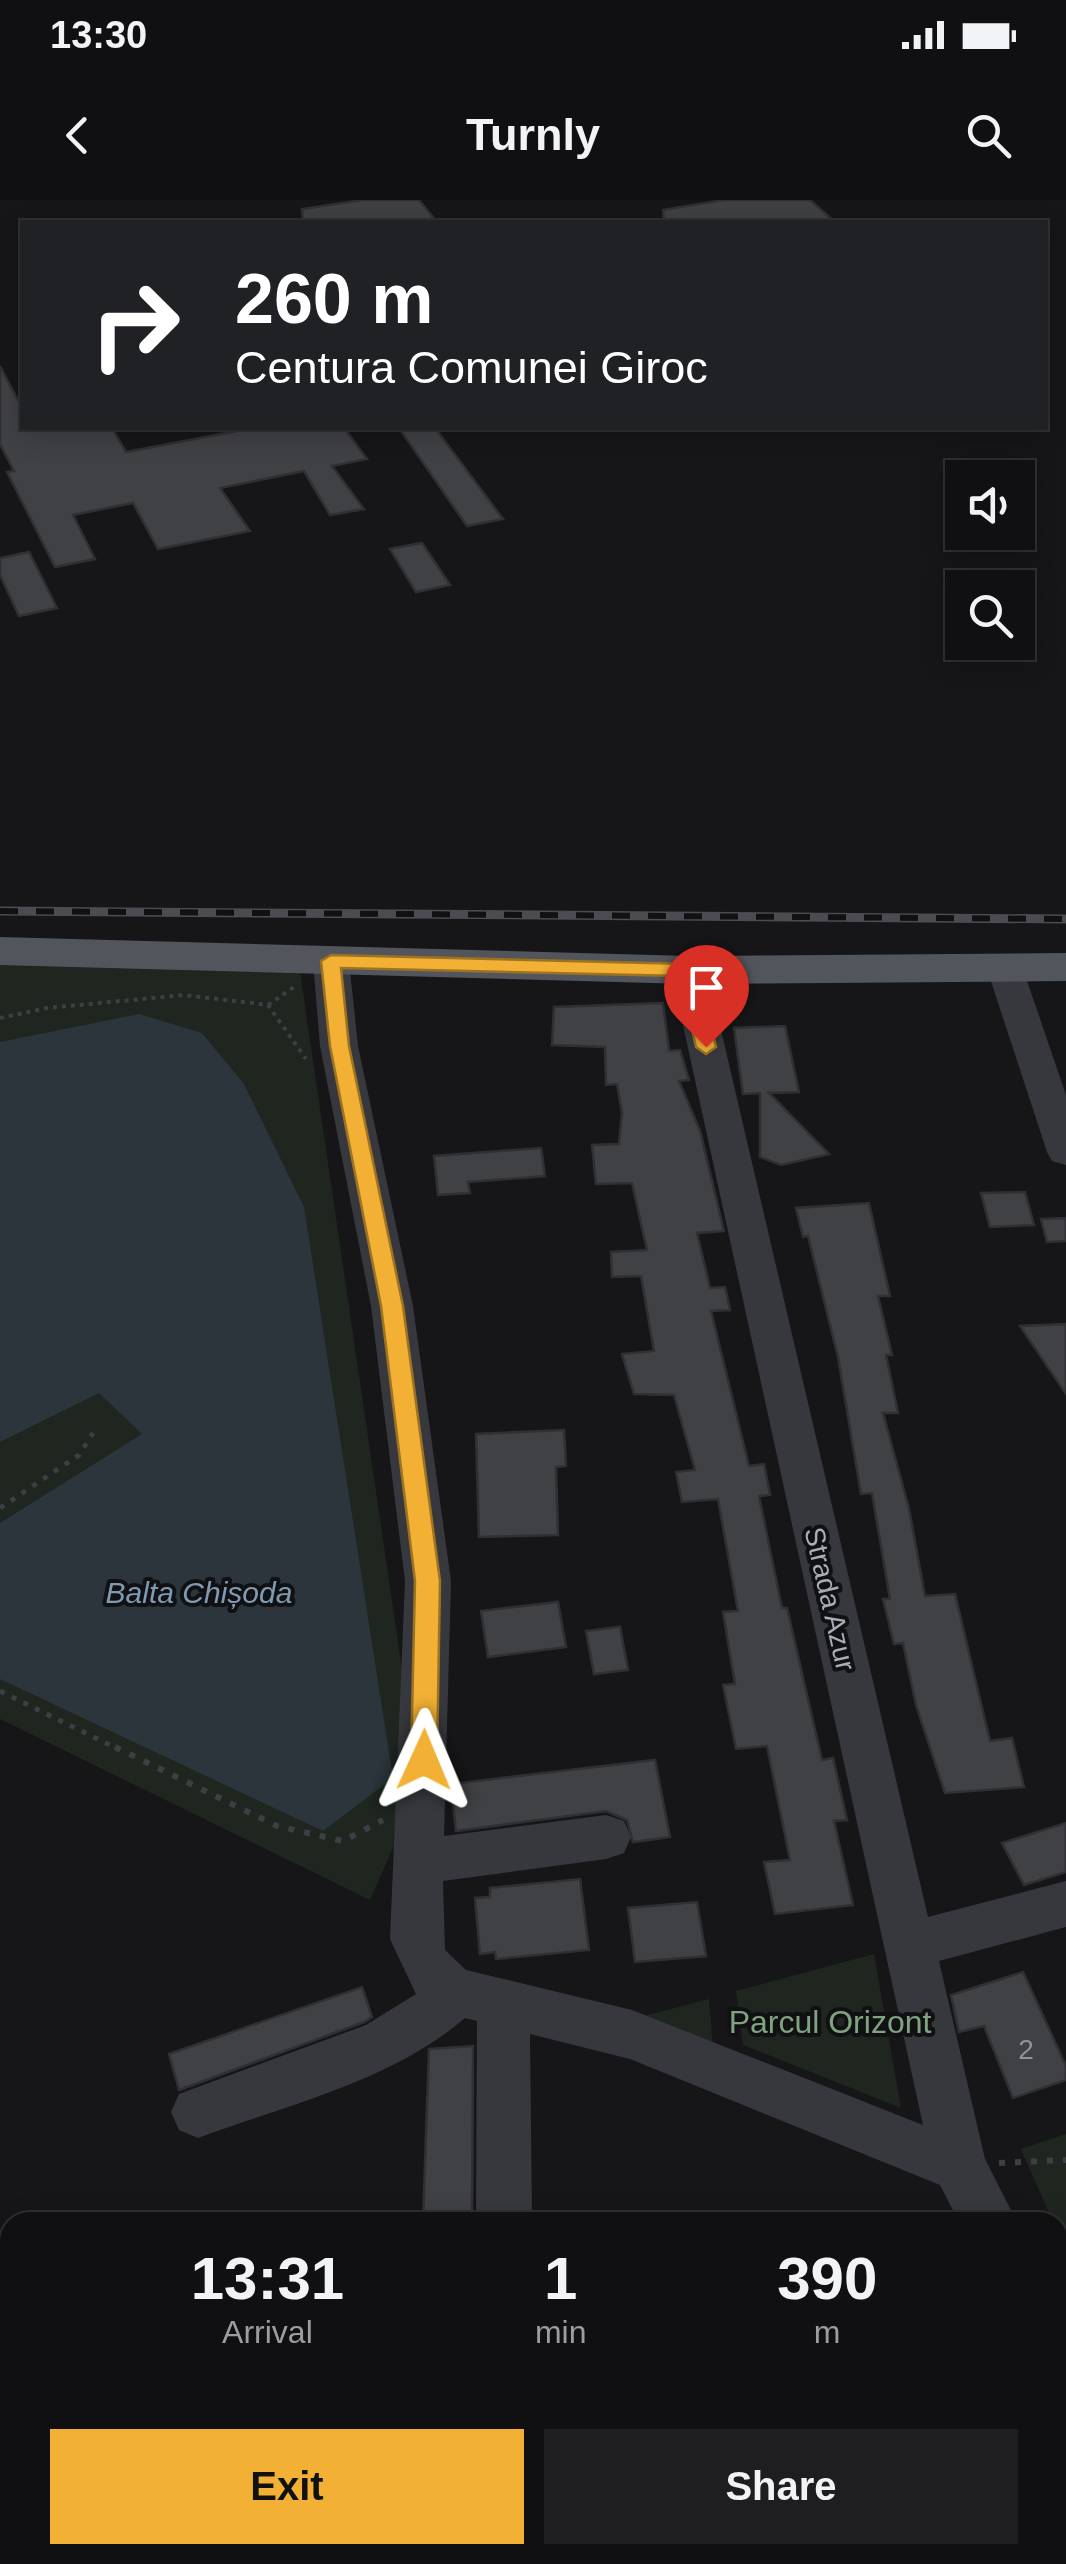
<!DOCTYPE html>
<html lang="en">
<head>
<meta charset="utf-8">
<style>
	:root { --surface:#101012; --page:#1e1e20; --text:#f1f3f6; --muted:#9c9d9f; --line:#303032; --accent:#f2b134 }
	body { margin:0; font-family:Helvetica,sans-serif; background:var(--page); color:var(--text); height:100vh; display:flex; flex-direction:column; font-size:38px; white-space:nowrap }
	* { box-sizing:border-box; margin:0 }
	p { font-size:32px; color:var(--muted) }
	.icon { flex:none; width:55px; height:55px; fill:none; stroke:currentColor; stroke-width:2; stroke-linecap:round; stroke-linejoin:round }
	.map { position:relative; flex:1; overflow:hidden }
	.sheet { position:absolute; left:0px; top:2012px; width:1068px; height:352px; display:flex; flex-direction:column; background:var(--surface); border-radius:30px 30px 0 0; box-shadow:0 5px 25px #0003,0 0 0 2px var(--line) }
	.sheet>* { flex:none }
	.guide { position:absolute; left:20px; top:20px; width:1028px; height:210px; border-radius:0px; box-shadow:0 5px 25px #0003,0 0 0 2px var(--line); background:#202124; color:#fff; overflow:hidden }
	.tools { position:absolute; left:945px; top:260px; display:grid; gap:20px }
	.tools a { display:grid; place-items:center; width:90px; height:90px; border-radius:0px; background:var(--surface); box-shadow:0 5px 25px #0003,0 0 0 2px var(--line); font-size:50px }
	.pin { position:absolute; display:grid; place-items:center; width:85px; height:85px; color:#fff; margin:-102px -42px; border-radius:50% 50% 50% 0; rotate:-45deg; box-shadow:0 0 10px #0007 }
	.pin .icon { rotate:45deg }
	.me { position:absolute; width:110px; margin:-55px; rotate:1deg; stroke-linejoin:round; filter:drop-shadow(0 0 8px #0008) }
	.turn { display:flex; align-items:center; gap:35px; height:210px; padding:0 50px; font-size:45px }
	.turn .icon { width:130px; height:130px; stroke-width:2.5 }
	.turn b { display:block; font-size:70px; line-height:85px }
	.eta { display:flex; justify-content:space-evenly; align-items:center; height:170px; text-align:center }
	.eta b { font-size:60px; font-weight:800; line-height:70px }
	.button { display:flex; gap:20px; margin-top:auto; padding:20px 50px }
	.button a { flex:1; height:115px; border-radius:0px; background:var(--accent); color:#111; font-size:40px; font-weight:800; line-height:115px; text-align:center }
	.button a+a { background:var(--page); color:var(--text) }
	.status { display:flex; justify-content:space-between; align-items:center; height:70px; padding:0 50px; background:var(--surface); direction:ltr }
	.status svg { height:28px; fill:currentColor }
	header { display:flex; justify-content:space-between; align-items:center; height:130px; padding:0 50px; background:var(--surface); font-size:45px; font-weight:800 }
	.map>svg:first-child { display:block }
	.green { fill:#1e261f }
	.water { fill:#2c353c }
	.building { fill:#404145; stroke:#303034; stroke-width:2.5 }
	.lines { fill:none; stroke-linecap:round; stroke-linejoin:round }
	.path-far2 { stroke:#3d3f44; stroke-width:4; stroke-dasharray:4 5; stroke-linecap:butt }
	.path-far1 { stroke:#3d3f44; stroke-width:5; stroke-dasharray:5 8; stroke-linecap:butt }
	.path { stroke:#3d3f44; stroke-width:6; stroke-dasharray:6 10; stroke-linecap:butt }
	.minor { fill:#37383d; fill-rule:evenodd }
	.major { fill:#53555c; fill-rule:evenodd }
	.rail-casing { stroke:#4a4c52; stroke-width:9 }
	.rail { stroke:#111113; stroke-width:6; stroke-dasharray:18; stroke-linecap:butt }
	.route { fill:#f2b134; stroke:#9d7322; stroke-width:2.5 }
	.labels { text-anchor:middle; dominant-baseline:central; stroke-width:8; stroke-linejoin:round; paint-order:stroke }
	.street-label { font-size:28px; fill:#a8adb8; stroke:#111113 }
	.near-number-label { font-size:28px; fill:#8e929b }
	.water-label { font-size:30px; font-style:italic; fill:#7f9bb3; stroke:#111113 }
	.near-park-label { font-size:32px; fill:#7fa381; stroke:#111113 }
</style>
</head>
<body>
<div class="status"><b>13:30</b><svg viewBox="0 0 49 12"><path d="M0 12V9h3v3zM5 12V6h3v6zM10 12V3h3v9zM15 12V0h3v12zM26 1h20v11H26zM47 4h2v5h-2z"/></svg></div>
<header><svg class="icon" aria-label="back" viewBox="0 0 24 24"><path d="M15 5l-7 7 7 7"/></svg>Turnly<svg class="icon" aria-label="search" viewBox="0 0 24 24"><circle cx="10" cy="10" r="6"/><path d="M15 15l6 6"/></svg></header>
<div class="map">
<svg width="1066" height="2364" viewBox="0 0 1066 2364">
	<rect width="100%" height="100%" fill="#161618"/>
	<!-- green -->
	<g class="green">
		<path d="M 298,758 L 411,1531 L 407,1616 L 370,1700 L 0,1519 L 0,759 Z"/>
		<path d="M 874,1754 L 901,1908 L 743,1845 L 736,1791 Z"/>
		<path d="M 709,1799 L 713,1848 L 632,1819 Z"/>
		<path d="M 1066,1934 L 1066,2044 L 1063,2045 L 1058,2022 L 1053,2022 L 1021,1949 Z"/>
	</g>
	<!-- water -->
	<path class="water" d="M 139,814 L 202,833 L 244,884 L 304,1007 L 393,1578 L 323,1631 L 0,1479 L 0,1323 L 142,1234 L 99,1193 L 0,1242 L 0,842 Z"/>
	<!-- building -->
	<g class="building">
		<path d="M 363,0 L 419,0 L 437,22 L 303,22 L 302,9 Z"/>
		<path d="M 724,0 L 810,0 L 835,22 L 664,22 L 663,10 Z"/>
		<path d="M 0,166 L 22,208 L 22,228 L 112,228 L 126,252 L 253,228 L 344,228 L 367,259 L 332,266 L 364,309 L 330,315 L 304,271 L 220,288 L 250,331 L 158,349 L 133,303 L 73,315 L 95,359 L 55,367 L 7,272 L 14,271 L 0,244 Z"/>
		<path d="M 399,228 L 435,228 L 503,319 L 467,326 Z"/>
		<path d="M 422,343 L 450,385 L 416,392 L 390,349 Z"/>
		<path d="M 29,352 L 57,408 L 19,416 L 0,375 L 0,358 Z"/>
		<path d="M 663,803 L 669,851 L 680,850 L 689,880 L 679,881 L 700,931 L 724,1031 L 697,1033 L 710,1088 L 725,1087 L 730,1110 L 711,1111 L 749,1266 L 764,1264 L 770,1295 L 759,1296 L 782,1408 L 787,1408 L 822,1560 L 833,1558 L 847,1620 L 834,1621 L 853,1705 L 775,1714 L 764,1662 L 790,1660 L 767,1546 L 736,1549 L 723,1485 L 735,1484 L 723,1412 L 738,1411 L 718,1299 L 682,1302 L 676,1272 L 695,1270 L 674,1195 L 634,1194 L 622,1154 L 654,1151 L 641,1076 L 612,1077 L 611,1052 L 647,1050 L 632,983 L 596,984 L 592,945 L 619,944 L 622,913 L 617,884 L 606,885 L 605,847 L 552,845 L 554,807 Z"/>
		<path d="M 785,826 L 799,892 L 769,893 L 829,954 L 781,965 L 760,957 L 760,893 L 743,894 L 734,828 Z"/>
		<path d="M 541,948 L 545,976 L 468,982 L 470,993 L 438,995 L 434,956 Z"/>
		<path d="M 1025,992 L 1034,1025 L 990,1027 L 981,993 Z"/>
		<path d="M 869,1003 L 890,1096 L 878,1096 L 892,1155 L 886,1155 L 898,1213 L 883,1213 L 909,1309 L 925,1396 L 955,1394 L 990,1541 L 1012,1538 L 1024,1587 L 945,1593 L 916,1505 L 903,1443 L 894,1444 L 883,1399 L 890,1399 L 872,1293 L 861,1294 L 838,1157 L 808,1036 L 803,1037 L 796,1008 Z"/>
		<path d="M 1066,1018 L 1066,1041 L 1047,1042 L 1041,1019 Z"/>
		<path d="M 1066,1124 L 1066,1194 L 1020,1126 Z"/>
		<path d="M 564,1230 L 566,1266 L 556,1267 L 558,1335 L 479,1337 L 476,1234 Z"/>
		<path d="M 558,1402 L 566,1447 L 488,1457 L 481,1411 Z"/>
		<path d="M 620,1427 L 628,1470 L 594,1474 L 586,1431 Z"/>
		<path d="M 655,1560 L 670,1637 L 633,1642 L 627,1620 L 606,1611 L 456,1631 L 451,1584 Z"/>
		<path d="M 1066,1623 L 1066,1672 L 1024,1685 L 1002,1643 Z"/>
		<path d="M 580,1679 L 589,1750 L 496,1759 L 495,1752 L 480,1754 L 475,1698 L 490,1697 L 490,1688 Z"/>
		<path d="M 697,1702 L 706,1756 L 635,1762 L 628,1708 Z"/>
		<path d="M 1023,1772 L 1066,1866 L 1066,1880 L 1013,1898 L 984,1826 L 959,1832 L 951,1795 Z"/>
		<path d="M 362,1787 L 372,1817 L 364,1822 L 179,1890 L 169,1854 Z"/>
		<path d="M 473,1846 L 472,2022 L 423,2022 L 429,1849 Z"/>
	</g>
	<g class="lines">
		<!-- path-far2 -->
		<g class="path-far2">
			<path d="M 268,805 L 294,787"/>
			<path d="M 0,818 L 47,808 L 184,795 L 268,805 L 306,859"/>
		</g>
		<!-- path-far1 -->
		<g class="path-far1">
			<path d="M 0,1308 L 79,1255 L 93,1233"/>
			<path d="M 0,1491 L 120,1550"/>
		</g>
		<!-- path -->
		<g class="path">
			<path d="M 115,1547 L 277,1626 L 343,1641 L 383,1620"/>
			<path d="M 999,1963 L 1066,1960"/>
		</g>
		<!-- minor -->
		<g class="minor">
			<path d="M 331,750 L 344,753 L 349,761 L 358,846 L 413,1106 L 451,1381 L 444,1636 L 606,1615 L 624,1621 L 631,1637 L 624,1653 L 606,1659 L 443,1681 L 445,1750 L 466,1770 L 632,1810 L 923,1925 L 671,770 L 676,762 L 702,762 L 707,770 L 928,1717 L 1066,1681 L 1066,1727 L 939,1761 L 985,1959 L 1017,2022 L 959,2022 L 940,1985 L 630,1859 L 530,1834 L 532,2022 L 476,2022 L 477,1821 L 465,1818 C 392,1881 287,1905 198,1938 L 179,1930 L 171,1912 L 179,1894 L 366,1825 L 416,1794 L 390,1739 L 405,1381 L 371,1106 L 320,846 L 313,761 L 318,753 Z"/>
			<path d="M 1004,755 L 1017,758 L 1022,766 L 1066,895 L 1066,965 L 1052,961 L 1047,952 L 986,766 L 991,758 Z"/>
			<path d="M 1066,2044 L 1066,2100 L 1058,2103 L 1058,2047 Z"/>
			<path d="M 10,2246 L 10,2306 L 0,2310 L 0,2250 Z"/>
			<path d="M 306,2355 L 387,2355 L 383,2364 L 302,2364 Z"/>
		</g>
		<!-- major -->
		<path class="major" d="M 0,737 L 689,756 L 1066,753 L 1066,781 L 689,784 L 0,765 Z"/>
		<!-- rail casing -->
		<g class="rail-casing">
			<path id="rail" d="M 0,711 L 1066,719"/>
		</g>
		<!-- rail -->
		<use href="#rail" class="rail"/>
	</g>
	<!-- route -->
	<path class="route" d="M 331,755 L 689,764 L 698,770 L 716,847 L 706,854 L 696,847 L 680,776 L 341,768 L 349,846 L 403,1106 L 440,1381 L 437,1560 L 433,1568 L 415,1568 L 411,1560 L 415,1381 L 381,1106 L 330,846 L 321,761 Z"/>
	<g class="labels">
		<!-- street labels -->
		<g class="street-label">
			<text transform="translate(830 1399) rotate(77)">Strada Azur</text>
		</g>
		<!-- near-number labels -->
		<g class="near-number-label">
			<text x="1026" y="1849">2</text>
		</g>
		<!-- water labels -->
		<g class="water-label">
			<text x="199" y="1392">Balta Chișoda</text>
		</g>
		<!-- near-park labels -->
		<g class="near-park-label">
			<text x="830" y="1822">Parcul Orizont</text>
		</g>
	</g>
</svg>
<div class="tools">
<a><svg class="icon" aria-label="sound" viewBox="0 0 24 24"><path d="M4 9h4l5-4v14l-5-4H4zM17 9q2 3 0 6"/></svg></a>
<a><svg class="icon" aria-label="search" viewBox="0 0 24 24"><circle cx="10" cy="10" r="6"/><path d="M15 15l6 6"/></svg></a>
</div>
<div class="pin" style="left:706px;top:847px;background:#d93025"><svg class="icon" aria-label="arrive" viewBox="0 0 24 24"><path d="M6 21V4h12l-3 4 3 4H6"/></svg></div>
<svg class="me" style="left:424px;top:1560px" viewBox="-20 -20 40 40"><path d="M0-17L14 15 0 8-14 15z" fill="#f2b134" stroke="#fff" stroke-width="4"/></svg>
<div class="guide">
<div class="turn"><svg class="icon" aria-label="right" viewBox="0 0 24 24"><path d="M7 20v-9h11M14 6l5 5-5 5"/></svg><div><b>260 m</b>Centura Comunei Giroc</div></div>
</div>
<section class="sheet">
<div class="eta">
<div><b>13:31</b><p>Arrival</p></div>
<div><b>1</b><p>min</p></div>
<div><b>390</b><p>m</p></div>
</div>
<div class="button"><a>Exit</a><a>Share</a></div>
</section>
</div>
</body>
</html>
